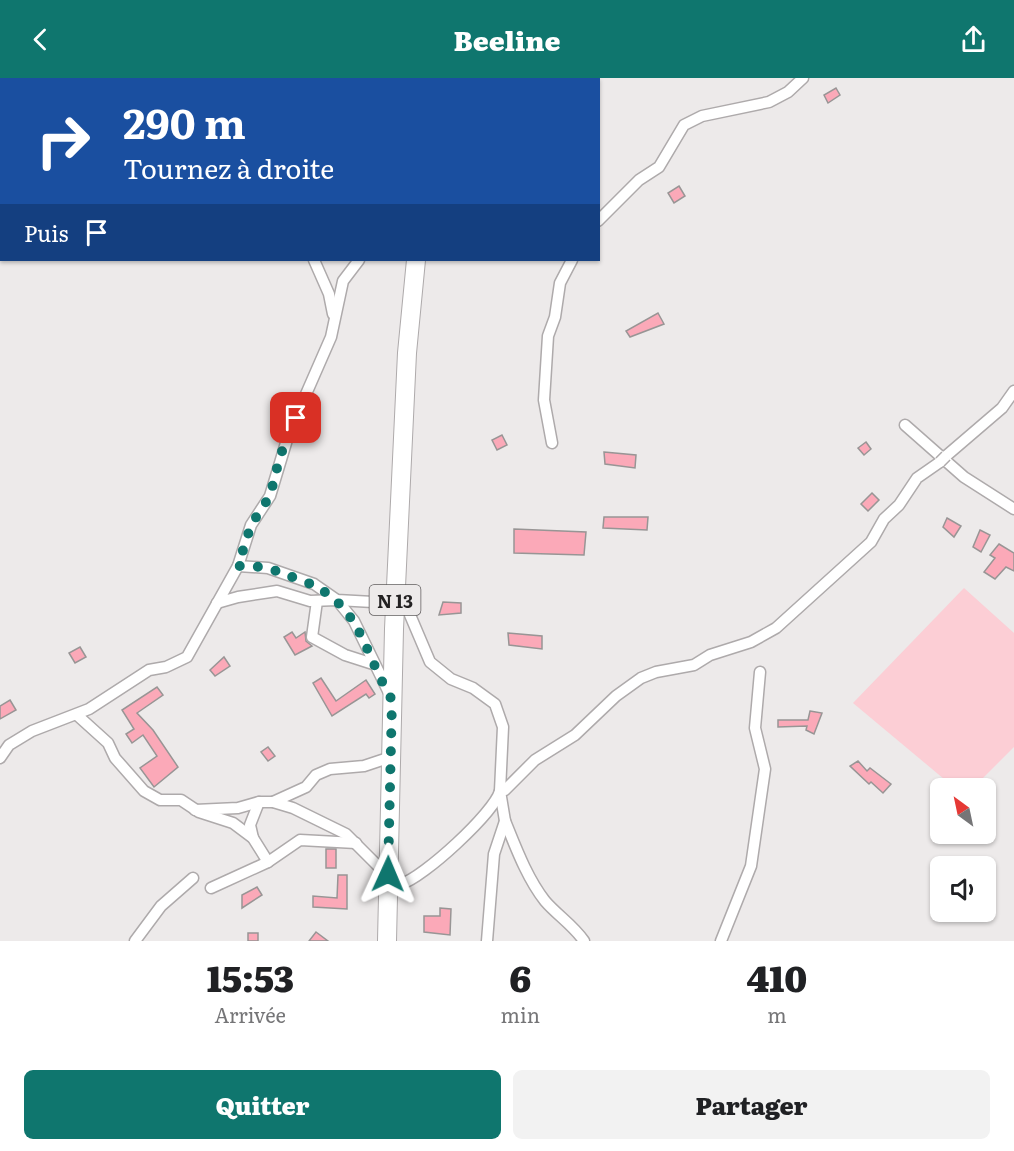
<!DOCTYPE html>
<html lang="fr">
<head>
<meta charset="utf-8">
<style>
	:root { --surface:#fff; --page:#f2f2f2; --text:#202124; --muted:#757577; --accent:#0f766e }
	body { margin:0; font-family:Literata,serif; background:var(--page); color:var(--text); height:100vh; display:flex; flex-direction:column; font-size:22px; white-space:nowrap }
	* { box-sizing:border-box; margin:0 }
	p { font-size:20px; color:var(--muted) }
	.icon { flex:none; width:33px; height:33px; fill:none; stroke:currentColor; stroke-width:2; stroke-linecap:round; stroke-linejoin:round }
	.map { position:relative; height:863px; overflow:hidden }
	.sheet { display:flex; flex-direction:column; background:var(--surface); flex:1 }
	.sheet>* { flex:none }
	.banner { position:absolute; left:0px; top:0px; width:600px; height:183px; box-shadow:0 2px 4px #0004; background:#1a4fa0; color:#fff; overflow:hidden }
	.needle { width:39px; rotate:327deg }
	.fabs { position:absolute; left:930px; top:700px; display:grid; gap:12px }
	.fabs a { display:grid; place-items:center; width:66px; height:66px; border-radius:9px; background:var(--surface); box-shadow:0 2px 4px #0004; font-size:30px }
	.pin { position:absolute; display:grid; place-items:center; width:51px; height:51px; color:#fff; margin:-26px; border-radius:12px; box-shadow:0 3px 9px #0006 }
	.me { position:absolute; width:66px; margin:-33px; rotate:1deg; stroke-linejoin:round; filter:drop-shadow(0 0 4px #0008) }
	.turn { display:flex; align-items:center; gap:21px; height:126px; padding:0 24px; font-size:27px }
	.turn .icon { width:78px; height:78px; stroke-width:2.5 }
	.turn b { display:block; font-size:42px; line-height:51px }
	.then { display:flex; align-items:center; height:57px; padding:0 24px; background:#0003; gap:12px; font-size:22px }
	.eta { display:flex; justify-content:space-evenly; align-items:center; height:102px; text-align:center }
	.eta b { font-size:36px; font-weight:800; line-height:42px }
	.action { display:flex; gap:12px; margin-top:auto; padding:12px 24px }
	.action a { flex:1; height:69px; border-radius:9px; background:var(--accent); color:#fff; font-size:24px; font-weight:800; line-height:69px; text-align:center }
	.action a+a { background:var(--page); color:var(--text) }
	header { display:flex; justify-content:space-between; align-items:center; height:78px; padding:0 24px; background:var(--accent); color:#fff; font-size:27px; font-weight:800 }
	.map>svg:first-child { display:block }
	.green { fill:#fcced5 }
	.building { fill:#fba9b8; stroke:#989595; stroke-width:1.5 }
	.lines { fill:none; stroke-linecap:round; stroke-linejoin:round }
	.minor-casing { stroke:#aeaaab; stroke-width:13 }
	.primary-casing { stroke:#aeaaab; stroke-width:20 }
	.minor { stroke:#fff; stroke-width:10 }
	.primary { stroke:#fff; stroke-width:18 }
	.minor-bridge-casing { stroke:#aeaaab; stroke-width:13; stroke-linecap:butt }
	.minor-bridge { stroke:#fff; stroke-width:10 }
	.route { stroke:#0f766e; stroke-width:10; stroke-dasharray:0 18 }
	.labels { text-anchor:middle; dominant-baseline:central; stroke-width:4.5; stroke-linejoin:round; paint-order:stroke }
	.shield { fill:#edeaea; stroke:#605d5e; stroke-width:1.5 }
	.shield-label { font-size:18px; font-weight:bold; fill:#232122 }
</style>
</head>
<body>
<header><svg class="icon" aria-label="back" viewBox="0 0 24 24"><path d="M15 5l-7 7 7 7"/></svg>Beeline<svg class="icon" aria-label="share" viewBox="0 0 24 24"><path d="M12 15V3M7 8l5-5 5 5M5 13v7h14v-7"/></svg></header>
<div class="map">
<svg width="1014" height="863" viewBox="0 0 1014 863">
	<rect width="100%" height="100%" fill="#edeaea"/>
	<!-- green -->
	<path class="green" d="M 964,510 L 1014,555 L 1014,669 L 972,711 L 956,711 L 853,625 Z"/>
	<!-- building -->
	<g class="building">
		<path d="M 836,10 L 840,17 L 828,25 L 824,17 Z"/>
		<path d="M 679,108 L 685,118 L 674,125 L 668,115 Z"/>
		<path d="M 658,235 L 664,246 L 630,259 L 626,253 Z"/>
		<path d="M 502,357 L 507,367 L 497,372 L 492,362 Z"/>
		<path d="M 866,364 L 871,371 L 864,377 L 858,370 Z"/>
		<path d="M 604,374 L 636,377 L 635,390 L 605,386 Z"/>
		<path d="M 872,415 L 879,422 L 868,433 L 861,426 Z"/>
		<path d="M 604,439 L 648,439 L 647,452 L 603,450 Z"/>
		<path d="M 947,440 L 961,448 L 954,459 L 943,449 Z"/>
		<path d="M 514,451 L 586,454 L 584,477 L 514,475 Z"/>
		<path d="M 980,452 L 990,457 L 981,474 L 973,469 Z"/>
		<path d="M 999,466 L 1014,475 L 1014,493 L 1006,489 L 995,501 L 984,494 L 995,480 L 990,477 Z"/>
		<path d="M 443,524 L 461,525 L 461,535 L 439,537 Z"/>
		<path d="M 292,554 L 296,560 L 305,554 L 306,563 L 312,568 L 295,577 L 284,559 Z"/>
		<path d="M 508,555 L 542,558 L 542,571 L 509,567 Z"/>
		<path d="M 80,569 L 86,579 L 75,585 L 69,575 Z"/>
		<path d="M 224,579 L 230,588 L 215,598 L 210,592 Z"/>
		<path d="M 321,600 L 336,623 L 366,602 L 375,616 L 369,620 L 366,616 L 332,638 L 313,605 Z"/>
		<path d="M 157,609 L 163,617 L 137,635 L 153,652 L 178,689 L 154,709 L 140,690 L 157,678 L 143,657 L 132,665 L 126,656 L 134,651 L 122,632 Z"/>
		<path d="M 10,622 L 16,632 L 0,641 L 0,628 Z"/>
		<path d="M 810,633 L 822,635 L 814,656 L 806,652 L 807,648 L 778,649 L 778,642 L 808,642 Z"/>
		<path d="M 268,669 L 275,678 L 268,683 L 261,674 Z"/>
		<path d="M 858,683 L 867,693 L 870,690 L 891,706 L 883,715 L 871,704 L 869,706 L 850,688 Z"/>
		<rect x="326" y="771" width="10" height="19"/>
		<path d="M 338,797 L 347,797 L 347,831 L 313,829 L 313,818 L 337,820 Z"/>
		<path d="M 257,809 L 262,817 L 242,830 L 242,817 Z"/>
		<path d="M 440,830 L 451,831 L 450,857 L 424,854 L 424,838 L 440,838 Z"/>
		<path d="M 316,854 L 328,863 L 309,863 Z"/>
		<rect x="248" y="855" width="10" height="8"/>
	</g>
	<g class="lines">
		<!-- minor casing -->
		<g class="minor-casing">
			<g id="minor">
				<path d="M 317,1 L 318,2"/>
				<path d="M 598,143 L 639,102 L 659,89 L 684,47 L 702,38 L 769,24 L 788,14 L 803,0"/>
				<path d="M 314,182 L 329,216 L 333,236"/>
				<path d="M 905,347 L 964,399 L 1014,431"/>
				<path d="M 552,365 L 544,322 L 548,258 L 555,239 L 560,205 L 572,182"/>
				<path d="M 946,378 L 1002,330 L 1014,313"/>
				<path d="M 238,488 L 268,490 L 314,506 L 337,522 L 373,524 L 395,521"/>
				<path d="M 399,511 L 430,584 L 451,601 L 473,610 L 495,626 L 503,649 L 500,713 L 505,743 L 494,776 L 487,863"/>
				<path d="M 317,523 L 312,559 L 345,577 L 373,586"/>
				<path d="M 217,525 L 238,519 L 277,513 L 310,523 L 337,522 L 354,543 L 391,619"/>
				<path d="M 77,637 L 108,665 L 115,680 L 144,713 L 160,722 L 181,722 L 199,734 L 233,745 L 253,760 L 268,784"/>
				<path d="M 0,680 L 9,667 L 32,653 L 89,631 L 149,592 L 166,589 L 187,579 L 238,488 L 251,447 L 270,418 L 289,355 L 331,259 L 343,203 L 359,182"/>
				<path d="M 273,724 L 306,709 L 316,697 L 330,691 L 364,688 L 391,679"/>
				<path d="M 195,732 L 238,730 L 259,724 L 273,724 L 293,730 L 346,756 L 384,794 L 401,806 C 423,800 494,735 500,713 L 505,712 L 535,682 L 575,657 L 616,618 L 641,600 L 656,594 L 694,587 L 710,577 L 751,564 L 776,550 L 871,464 L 884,441 L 899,427 L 917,400 L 940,384"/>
				<path d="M 505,743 C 516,770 527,800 545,823 C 557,837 573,847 584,863"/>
				<path d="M 253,760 L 250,747 L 259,724"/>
				<path d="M 211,810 L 268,784 L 300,762 L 356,765"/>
				<path d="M 135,863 L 161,828 L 193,800"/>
				<path d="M 721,863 L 751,788 L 765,691 L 755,650 L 760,594"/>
			</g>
		</g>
		<!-- primary casing -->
		<g class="primary-casing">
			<g id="primary">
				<path d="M 450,2 L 451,0"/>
				<path d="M 387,863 L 394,551 L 407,275 L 416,182"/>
			</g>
		</g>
		<!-- minor -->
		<use href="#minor" class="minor"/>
		<!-- primary -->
		<use href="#primary" class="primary"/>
		<!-- minor-bridge casing -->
		<g class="minor-bridge-casing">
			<path id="minor-bridge" d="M 940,384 L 946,378"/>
		</g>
		<!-- minor-bridge -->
		<use href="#minor-bridge" class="minor-bridge"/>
	</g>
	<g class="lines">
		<!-- route -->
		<path class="route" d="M 296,340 L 280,378 L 270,418 L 251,447 L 238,488 C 248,488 260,488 270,491 C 278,493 284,497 292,499 C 361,520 360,568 392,622 L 388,796"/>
	</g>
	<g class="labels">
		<!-- shield labels -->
		<rect class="shield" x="369.5" y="507" width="51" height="30" rx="4.5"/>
		<g class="shield-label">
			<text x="395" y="522">N 13</text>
		</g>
	</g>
</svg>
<div class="fabs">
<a><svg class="needle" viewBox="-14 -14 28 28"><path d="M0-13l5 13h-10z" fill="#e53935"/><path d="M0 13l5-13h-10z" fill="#757577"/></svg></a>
<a><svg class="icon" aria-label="sound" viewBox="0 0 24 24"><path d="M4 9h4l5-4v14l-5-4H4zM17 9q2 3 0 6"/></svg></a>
</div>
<div class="pin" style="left:296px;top:340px;background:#d93025"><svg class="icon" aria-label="arrive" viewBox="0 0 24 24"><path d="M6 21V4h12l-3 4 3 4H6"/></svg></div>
<svg class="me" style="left:388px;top:796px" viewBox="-20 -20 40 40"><path d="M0-17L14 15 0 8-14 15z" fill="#0f766e" stroke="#fff" stroke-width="4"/></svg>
<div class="banner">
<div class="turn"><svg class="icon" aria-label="right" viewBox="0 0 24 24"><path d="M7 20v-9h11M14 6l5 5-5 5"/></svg><div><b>290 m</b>Tournez à droite</div></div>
<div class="then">Puis<svg class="icon" aria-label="arrive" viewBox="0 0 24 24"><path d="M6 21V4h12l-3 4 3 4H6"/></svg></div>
</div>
</div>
<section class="sheet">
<div class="eta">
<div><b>15:53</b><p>Arrivée</p></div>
<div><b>6</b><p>min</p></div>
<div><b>410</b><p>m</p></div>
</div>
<div class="action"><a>Quitter</a><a>Partager</a></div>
</section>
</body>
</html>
